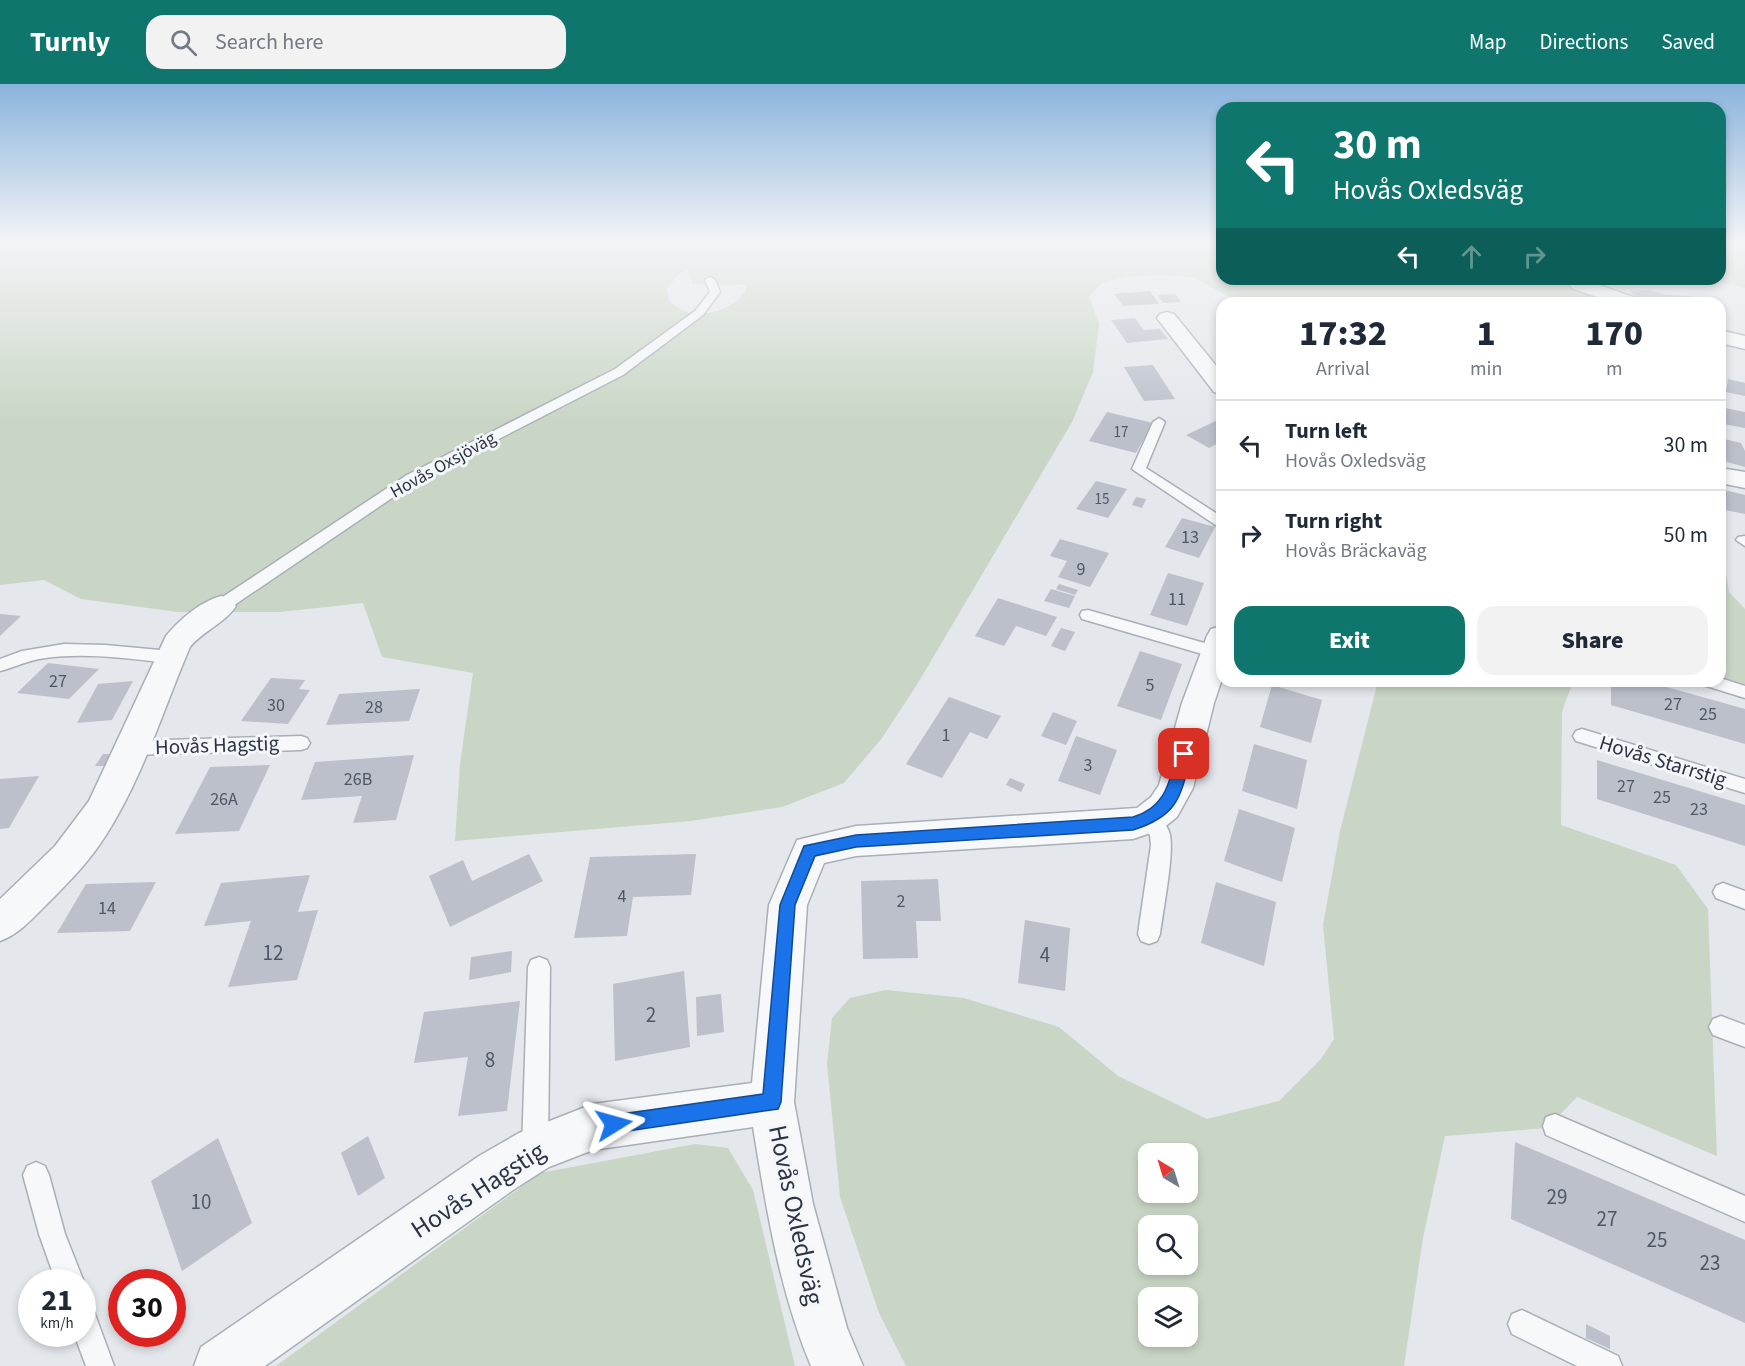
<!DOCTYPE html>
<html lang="en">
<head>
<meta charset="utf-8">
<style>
	:root { --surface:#fff; --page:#f2f2f3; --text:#1f2937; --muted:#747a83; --line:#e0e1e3; --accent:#0f766e }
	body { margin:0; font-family:"Source Sans 3",sans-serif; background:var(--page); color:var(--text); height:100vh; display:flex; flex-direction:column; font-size:22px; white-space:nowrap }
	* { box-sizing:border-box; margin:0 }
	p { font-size:20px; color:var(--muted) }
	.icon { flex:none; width:33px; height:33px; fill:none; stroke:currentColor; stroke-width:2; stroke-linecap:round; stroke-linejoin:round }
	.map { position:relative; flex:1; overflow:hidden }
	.sheet { position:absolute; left:1216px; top:213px; width:510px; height:390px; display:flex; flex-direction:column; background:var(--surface); border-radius:18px; box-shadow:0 3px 9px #0003 }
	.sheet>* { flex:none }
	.hud { position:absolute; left:1216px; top:18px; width:510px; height:183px; border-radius:18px; box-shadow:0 3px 9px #0003; background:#0f766e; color:#fff; overflow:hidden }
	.needle { width:39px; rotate:322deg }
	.buttons { position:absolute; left:1138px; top:1059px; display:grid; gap:12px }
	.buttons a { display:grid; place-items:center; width:60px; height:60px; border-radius:12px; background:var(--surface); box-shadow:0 3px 9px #0003; font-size:30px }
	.speed { position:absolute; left:18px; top:1185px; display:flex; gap:12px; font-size:30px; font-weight:700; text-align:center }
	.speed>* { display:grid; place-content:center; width:78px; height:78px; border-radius:50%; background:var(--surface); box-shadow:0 3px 9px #0003; line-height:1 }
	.speed small { font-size:15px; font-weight:400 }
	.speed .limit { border:9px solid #d22; background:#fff; color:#111 }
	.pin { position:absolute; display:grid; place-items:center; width:51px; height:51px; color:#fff; margin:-26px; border-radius:12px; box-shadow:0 3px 9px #0006 }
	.me { position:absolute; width:66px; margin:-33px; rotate:82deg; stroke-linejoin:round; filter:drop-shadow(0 0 4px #0008) }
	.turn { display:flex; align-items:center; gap:21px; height:126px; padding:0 18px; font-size:27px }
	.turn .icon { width:78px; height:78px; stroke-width:2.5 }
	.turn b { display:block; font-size:42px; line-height:51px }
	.lanes { display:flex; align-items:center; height:57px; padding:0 18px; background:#0003; justify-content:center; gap:30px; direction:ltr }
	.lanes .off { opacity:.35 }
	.eta { display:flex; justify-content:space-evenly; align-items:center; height:102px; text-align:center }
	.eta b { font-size:36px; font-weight:800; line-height:42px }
	.primary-button { display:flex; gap:12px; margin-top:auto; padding:12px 18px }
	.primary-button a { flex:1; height:69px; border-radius:18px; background:var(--accent); color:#fff; font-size:24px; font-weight:800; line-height:69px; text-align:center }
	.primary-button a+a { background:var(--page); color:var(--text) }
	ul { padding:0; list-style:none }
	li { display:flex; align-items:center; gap:18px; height:90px; padding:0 18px; border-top:2px solid var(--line) }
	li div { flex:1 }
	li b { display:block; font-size:22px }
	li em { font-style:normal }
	header { display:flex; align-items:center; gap:36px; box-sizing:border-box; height:84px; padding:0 30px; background:var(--accent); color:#fff }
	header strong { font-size:28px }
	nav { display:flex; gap:33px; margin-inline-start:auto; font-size:21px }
	.search { width:420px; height:54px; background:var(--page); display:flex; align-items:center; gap:15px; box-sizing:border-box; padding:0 21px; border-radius:18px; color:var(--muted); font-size:22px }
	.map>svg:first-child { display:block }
	.green { fill:#c9d6c5; fill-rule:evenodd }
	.building { fill:#bbc0ca }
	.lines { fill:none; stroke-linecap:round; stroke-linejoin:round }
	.service-casing { stroke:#a9aeb7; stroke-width:3 }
	.minor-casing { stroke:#a9aeb7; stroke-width:3 }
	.service { fill:#f7f8fa; fill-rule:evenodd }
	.minor { fill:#f7f8fa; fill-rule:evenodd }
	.route { fill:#1a73e8; stroke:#114b97; stroke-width:1.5 }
	.labels { text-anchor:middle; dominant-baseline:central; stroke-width:6; stroke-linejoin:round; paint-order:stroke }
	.far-number-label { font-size:15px; fill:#4f5766 }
	.far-street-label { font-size:18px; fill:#2b3445; stroke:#f4f6f9 }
	.number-label { font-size:18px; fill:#4f5766 }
	.street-label { font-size:21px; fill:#2b3445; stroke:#f4f6f9 }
	.near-number-label { font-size:21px; fill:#4f5766 }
	.near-street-label { font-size:26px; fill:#2b3445; stroke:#f4f6f9 }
</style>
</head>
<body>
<header>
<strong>Turnly</strong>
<div class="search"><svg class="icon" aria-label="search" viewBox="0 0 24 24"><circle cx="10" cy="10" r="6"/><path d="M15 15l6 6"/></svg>Search here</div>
<nav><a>Map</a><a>Directions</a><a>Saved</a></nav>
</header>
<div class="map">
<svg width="1745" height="1282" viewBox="0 0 1745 1282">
	<rect width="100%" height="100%" fill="#e4e7ec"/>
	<!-- green -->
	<g class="green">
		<path d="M 0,158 L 1222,158 L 1222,195 L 1557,195 L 1608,219 L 1241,219 L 1192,193 L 1157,191 L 1125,193 L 1101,200 L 1089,212 L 1099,240 L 1093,288 L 1072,338 L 918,599 L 882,654 L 844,699 L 782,723 L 691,737 L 455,757 L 460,680 L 473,589 L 382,573 L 363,519 L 280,528 L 178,528 L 81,515 L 44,496 L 0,501 ZM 687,185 L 693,200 L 747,201 C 744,222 705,235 686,228 C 680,226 674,220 669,217 L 667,205 L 677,192 Z"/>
		<path d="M 1721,158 L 1745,158 L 1745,204 L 1705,195 L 1720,195 Z"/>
		<path d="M 1720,469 L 1724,476 L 1729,508 L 1745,525 L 1745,604 L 1721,597 Z"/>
		<path d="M 1378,597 L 1573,597 L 1562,628 L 1561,741 L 1676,781 L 1708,825 L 1717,1072 L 1577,1013 L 1547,1044 L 1445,1052 L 1423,1154 L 1404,1282 L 906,1282 L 879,1229 L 840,1113 L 827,980 L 832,934 L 850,914 L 886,906 L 964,914 L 1059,943 L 1118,992 L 1207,1035 L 1279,1017 L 1321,975 L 1334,955 L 1323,841 L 1340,747 ZM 1149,1070 L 1188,1070 L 1188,1108 L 1149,1108 ZM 1149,1142 L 1188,1142 L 1188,1180 L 1149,1180 ZM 1149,1214 L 1188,1214 L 1188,1252 L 1149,1252 Z"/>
		<path d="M 695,1060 L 728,1064 L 753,1106 L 795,1282 L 276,1282 L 540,1089 Z"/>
	</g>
	<!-- building -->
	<g class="building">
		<path d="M 1635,195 L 1678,195 L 1684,201 L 1638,199 Z"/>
		<path d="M 1650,206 L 1665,211 L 1691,212 L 1700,218 L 1662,219 L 1656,215 L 1640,215 L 1629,207 Z"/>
		<path d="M 1150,207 L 1159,220 L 1123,222 L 1114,210 Z"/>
		<path d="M 1175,210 L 1181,218 L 1163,219 L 1157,211 Z"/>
		<path d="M 1135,234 L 1144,246 L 1160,245 L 1168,255 L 1127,259 L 1111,236 Z"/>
		<path d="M 1153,281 L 1175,315 L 1144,317 L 1124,283 Z"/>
		<path d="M 1728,295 L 1745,299 L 1745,312 L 1726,308 Z"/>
		<path d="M 1720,323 L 1745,328 L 1745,344 L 1723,340 Z"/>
		<path d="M 1107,328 L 1153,339 L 1136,369 L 1089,357 Z"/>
		<path d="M 1222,334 L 1222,357 L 1209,364 L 1186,351 Z"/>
		<path d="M 1720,354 L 1741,359 L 1745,367 L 1745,383 L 1720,376 Z"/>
		<path d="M 1096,397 L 1127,405 L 1108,434 L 1076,425 Z"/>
		<path d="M 1720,405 L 1745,411 L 1745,430 L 1720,425 Z"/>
		<path d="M 1136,413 L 1146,415 L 1142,424 L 1132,421 Z"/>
		<path d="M 1182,434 L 1215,443 L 1199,474 L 1165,463 Z"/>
		<path d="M 1060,455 L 1109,469 L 1090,503 L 1058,493 L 1067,477 L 1050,472 Z"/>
		<path d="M 1168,489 L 1204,499 L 1187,542 L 1150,531 Z"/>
		<path d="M 1059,500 L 1078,506 L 1075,511 L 1056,505 Z"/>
		<path d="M 1051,505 L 1075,512 L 1069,524 L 1044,517 Z"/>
		<path d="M 998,514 L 1057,533 L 1046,552 L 1016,542 L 1004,562 L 975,552 Z"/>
		<path d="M 0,530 L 21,532 L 0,552 Z"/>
		<path d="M 1061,544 L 1075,548 L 1065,567 L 1051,562 Z"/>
		<path d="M 1140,567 L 1182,580 L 1161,636 L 1117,622 Z"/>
		<path d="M 48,579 L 99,585 L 69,615 L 17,609 Z"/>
		<path d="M 271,594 L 305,596 L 299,605 L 310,606 L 288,640 L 241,637 Z"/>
		<path d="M 133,597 L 112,636 L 77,639 L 98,600 Z"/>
		<path d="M 1611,597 L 1645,597 L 1745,625 L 1745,660 L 1611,621 Z"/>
		<path d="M 1272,601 L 1322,616 L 1311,659 L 1260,643 Z"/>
		<path d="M 420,605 L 409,637 L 326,641 L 339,610 Z"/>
		<path d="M 949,613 L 1001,632 L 987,655 L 970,648 L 942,694 L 906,680 Z"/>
		<path d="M 1053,628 L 1077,637 L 1066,661 L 1041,652 Z"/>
		<path d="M 1076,652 L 1117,666 L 1100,711 L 1058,697 Z"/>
		<path d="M 1254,660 L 1307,676 L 1297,725 L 1242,707 Z"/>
		<path d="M 103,670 L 114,670 L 106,682 L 95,682 Z"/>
		<path d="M 414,671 L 396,736 L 353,739 L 362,712 L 301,716 L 315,678 Z"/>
		<path d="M 1597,676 L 1745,721 L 1745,762 L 1597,715 Z"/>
		<path d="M 270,681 L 239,747 L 175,750 L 210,683 Z"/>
		<path d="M 39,692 L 9,744 L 0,745 L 0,695 Z"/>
		<path d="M 1010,694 L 1025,700 L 1021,708 L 1006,701 Z"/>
		<path d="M 1239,725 L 1295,744 L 1282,798 L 1224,777 Z"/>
		<path d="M 529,770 L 543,797 L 450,843 L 429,792 L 463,776 L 472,797 Z"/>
		<path d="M 696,770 L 691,811 L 633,813 L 627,852 L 574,854 L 590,773 Z"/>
		<path d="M 310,791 L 298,828 L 318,826 L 297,896 L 228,903 L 251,837 L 204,842 L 221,799 Z"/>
		<path d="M 938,795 L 941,837 L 916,837 L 918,874 L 863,875 L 861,797 Z"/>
		<path d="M 156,798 L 130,847 L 57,849 L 86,800 Z"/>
		<path d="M 1216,798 L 1276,818 L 1264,882 L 1201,859 Z"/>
		<path d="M 1025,836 L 1070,844 L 1065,907 L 1018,899 Z"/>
		<path d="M 512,867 L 511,888 L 469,896 L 471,873 Z"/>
		<path d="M 684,887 L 690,963 L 615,977 L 613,900 Z"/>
		<path d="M 721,910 L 724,948 L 697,952 L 696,913 Z"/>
		<path d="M 520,917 L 507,1027 L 458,1032 L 468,973 L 414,979 L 424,928 Z"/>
		<path d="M 368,1052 L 385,1094 L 358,1112 L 341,1069 Z"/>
		<path d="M 218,1054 L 252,1139 L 182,1187 L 151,1097 Z"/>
		<path d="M 1515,1058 L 1745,1156 L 1745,1239 L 1511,1135 Z"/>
		<path d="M 1586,1240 L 1610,1252 L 1610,1265 L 1586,1254 Z"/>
	</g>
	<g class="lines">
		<!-- service casing -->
		<g class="service-casing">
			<g id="service">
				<path d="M 710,193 L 715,196 L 720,208 L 703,231 L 623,291 L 417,397 L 227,526 L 215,526 L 213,522 L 215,518 L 407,391 L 615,285 L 695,227 L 710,208 L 705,196 Z"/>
				<path d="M 1159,334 L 1165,338 L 1146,384 L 1222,433 L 1222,443 L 1217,442 L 1132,385 L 1153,338 Z"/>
				<path d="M 1745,452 L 1745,462 L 1736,456 L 1738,453 Z"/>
				<path d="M 1088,526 L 1222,564 L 1222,571 L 1216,574 L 1082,535 L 1080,531 L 1082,527 Z"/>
				<path d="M 64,560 L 105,561 L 171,567 L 177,569 L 179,573 L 177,577 L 171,579 C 129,575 87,568 45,574 C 29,576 15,583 0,587 L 0,575 L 22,567 Z"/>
				<path d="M 1720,594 L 1745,602 L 1745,614 L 1703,601 L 1700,597 L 1720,597 Z"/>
				<path d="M 1582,645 L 1745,695 L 1745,709 L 1576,657 L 1573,652 L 1576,647 Z"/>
				<path d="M 301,652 L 307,654 L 310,659 L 307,664 L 301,666 L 133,671 L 126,669 L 124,664 L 126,659 L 133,657 Z"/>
				<path d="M 1149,727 C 1158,730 1168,741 1170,751 C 1174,771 1163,827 1160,850 L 1157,857 L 1149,860 L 1141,857 L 1138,850 L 1151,761 L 1150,751 L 1139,735 L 1142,729 Z"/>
				<path d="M 1723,799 L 1745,807 L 1745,825 L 1716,814 L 1713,808 L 1716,802 Z"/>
				<path d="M 539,873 L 547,876 L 550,883 L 548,1065 L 544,1074 L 535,1078 L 526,1074 L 522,1065 L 528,883 L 531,876 Z"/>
				<path d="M 1721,932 L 1745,941 L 1745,963 L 1713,951 L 1709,943 L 1713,935 Z"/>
				<path d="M 1555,1030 L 1745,1112 L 1745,1138 L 1546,1051 L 1543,1042 L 1546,1033 Z"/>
				<path d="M 36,1078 L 45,1082 L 49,1091 L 65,1150 L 84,1198 L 82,1201 L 82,1198 L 56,1198 L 39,1150 L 23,1091 L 27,1082 Z"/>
				<path d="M 82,1218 L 92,1222 L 114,1282 L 86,1282 L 74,1250 L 82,1250 Z"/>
				<path d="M 1522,1226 L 1618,1272 L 1622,1282 L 1577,1282 L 1512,1250 L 1508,1240 L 1512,1230 Z"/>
			</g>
		</g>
		<!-- minor casing -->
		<g class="minor-casing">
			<g id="minor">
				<path d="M 1582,195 L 1639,215 L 1642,219 L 1613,219 L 1572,204 L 1569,200 L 1572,196 Z"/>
				<path d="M 1167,228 L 1174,230 L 1222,289 L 1222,310 L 1214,308 L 1157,234 L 1160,230 Z"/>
				<path d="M 1720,246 L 1745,252 L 1745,265 L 1720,259 Z"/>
				<path d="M 1720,384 L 1745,388 L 1745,404 L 1720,399 Z"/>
				<path d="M 221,512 L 231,515 L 236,522 C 225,539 203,547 190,563 C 163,626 143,693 106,751 C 90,777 68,799 46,821 C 32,835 19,850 0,857 L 0,815 L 55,762 L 89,717 L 166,552 C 180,535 200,518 221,512 Z"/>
				<path d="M 1222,542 L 1222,595 L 1214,619 L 1193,704 L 1177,733 L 1162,745 L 1133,755 L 856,772 L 824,779 L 807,821 L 794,1018 L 813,1120 L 847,1244 L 863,1282 L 811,1282 C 779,1206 766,1123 753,1043 L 593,1066 L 549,1083 L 513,1106 L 265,1282 L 194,1282 L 201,1263 L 479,1072 L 519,1049 L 593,1020 L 752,999 L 769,821 L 797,756 L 856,742 L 1137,724 L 1151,713 L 1159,701 L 1182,619 L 1207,552 L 1211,545 Z"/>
			</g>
		</g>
		<!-- service -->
		<use href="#service" class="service"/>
		<!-- minor -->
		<use href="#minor" class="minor"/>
	</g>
	<!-- sky -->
	<linearGradient id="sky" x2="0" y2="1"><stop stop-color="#8bb4dd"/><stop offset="0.47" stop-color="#f3f4f6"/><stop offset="1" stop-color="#f3f4f6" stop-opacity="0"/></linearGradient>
	<rect width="1745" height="337" fill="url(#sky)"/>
	<!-- route -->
	<path class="route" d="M 1184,665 L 1191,670 C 1181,713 1178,732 1133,746 L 856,763 L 815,772 L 795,821 L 781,1018 L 778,1025 L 614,1049 L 607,1047 L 604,1040 L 607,1033 L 614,1031 L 763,1010 L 780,821 L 804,762 L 856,751 L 1133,733 C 1180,719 1167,670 1184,665 Z"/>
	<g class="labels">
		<!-- far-number labels -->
		<g class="far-number-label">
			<text x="1121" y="348">17</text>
			<text x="1102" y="415">15</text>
		</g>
		<!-- far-street labels -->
		<g class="far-street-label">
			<text transform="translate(443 381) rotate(-29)">Hovås Oxsjöväg</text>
		</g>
		<!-- number labels -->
		<g class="number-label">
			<text x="1190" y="453">13</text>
			<text x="1081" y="485">9</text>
			<text x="1177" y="515">11</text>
			<text x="58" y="597">27</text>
			<text x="1150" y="601">5</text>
			<text x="1673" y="620">27</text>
			<text x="276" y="621">30</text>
			<text x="374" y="623">28</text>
			<text x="1708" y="630">25</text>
			<text x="946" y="651">1</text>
			<text x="1088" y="681">3</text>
			<text x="358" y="695">26B</text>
			<text x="1626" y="702">27</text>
			<text x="1662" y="713">25</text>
			<text x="224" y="715">26A</text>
			<text x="1699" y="725">23</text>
			<text x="622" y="812">4</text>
			<text x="901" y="817">2</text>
			<text x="107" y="824">14</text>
		</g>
		<!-- street labels -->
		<g class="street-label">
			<text transform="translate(217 661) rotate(-2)">Hovås Hagstig</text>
			<text transform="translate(1663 677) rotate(17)">Hovås Starrstig</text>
		</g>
		<!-- near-number labels -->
		<g class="near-number-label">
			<text x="273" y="869">12</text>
			<text x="1045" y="871">4</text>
			<text x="651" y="931">2</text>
			<text x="490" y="976">8</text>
			<text x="1557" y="1113">29</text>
			<text x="201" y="1118">10</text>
			<text x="1607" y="1135">27</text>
			<text x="1657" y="1156">25</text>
			<text x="1710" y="1179">23</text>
		</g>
		<!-- near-street labels -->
		<g class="near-street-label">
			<text transform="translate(478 1106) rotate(-33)">Hovås Hagstig</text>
			<text transform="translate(796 1131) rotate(78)">Hovås Oxledsväg</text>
		</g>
	</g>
</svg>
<div class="buttons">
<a><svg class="needle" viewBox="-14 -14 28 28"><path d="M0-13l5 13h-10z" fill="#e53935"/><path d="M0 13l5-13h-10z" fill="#747a83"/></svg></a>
<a><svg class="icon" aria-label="search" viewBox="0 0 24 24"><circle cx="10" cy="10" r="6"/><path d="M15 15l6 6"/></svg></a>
<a><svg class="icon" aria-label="layers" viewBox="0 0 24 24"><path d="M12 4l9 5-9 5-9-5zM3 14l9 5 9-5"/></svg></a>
</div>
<div class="speed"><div>21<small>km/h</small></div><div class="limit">30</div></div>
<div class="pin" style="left:1184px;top:670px;background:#d93025"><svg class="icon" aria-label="arrive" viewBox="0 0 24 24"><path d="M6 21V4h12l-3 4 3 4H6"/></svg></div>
<svg class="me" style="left:614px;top:1040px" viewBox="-20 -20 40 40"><path d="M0-17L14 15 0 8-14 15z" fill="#1a73e8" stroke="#fff" stroke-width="4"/></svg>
<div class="hud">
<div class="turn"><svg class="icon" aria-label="left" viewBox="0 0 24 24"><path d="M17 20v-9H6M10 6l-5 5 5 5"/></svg><div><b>30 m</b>Hovås Oxledsväg</div></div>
<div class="lanes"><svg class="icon" aria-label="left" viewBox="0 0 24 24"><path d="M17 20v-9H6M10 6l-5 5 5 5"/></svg><svg class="icon off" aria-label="ahead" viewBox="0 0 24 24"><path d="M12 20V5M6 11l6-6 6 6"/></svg><svg class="icon off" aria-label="right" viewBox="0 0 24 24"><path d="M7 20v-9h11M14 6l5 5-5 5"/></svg></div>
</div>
<section class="sheet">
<div class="eta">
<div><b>17:32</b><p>Arrival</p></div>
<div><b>1</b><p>min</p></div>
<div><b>170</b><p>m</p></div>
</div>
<ul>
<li><svg class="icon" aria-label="left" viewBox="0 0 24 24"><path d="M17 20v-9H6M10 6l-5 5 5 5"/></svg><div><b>Turn left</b><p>Hovås Oxledsväg</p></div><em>30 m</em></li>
<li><svg class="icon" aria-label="right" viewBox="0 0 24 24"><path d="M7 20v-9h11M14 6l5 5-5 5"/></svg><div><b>Turn right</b><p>Hovås Bräckaväg</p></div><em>50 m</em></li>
</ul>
<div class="primary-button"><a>Exit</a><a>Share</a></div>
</section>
</div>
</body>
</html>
